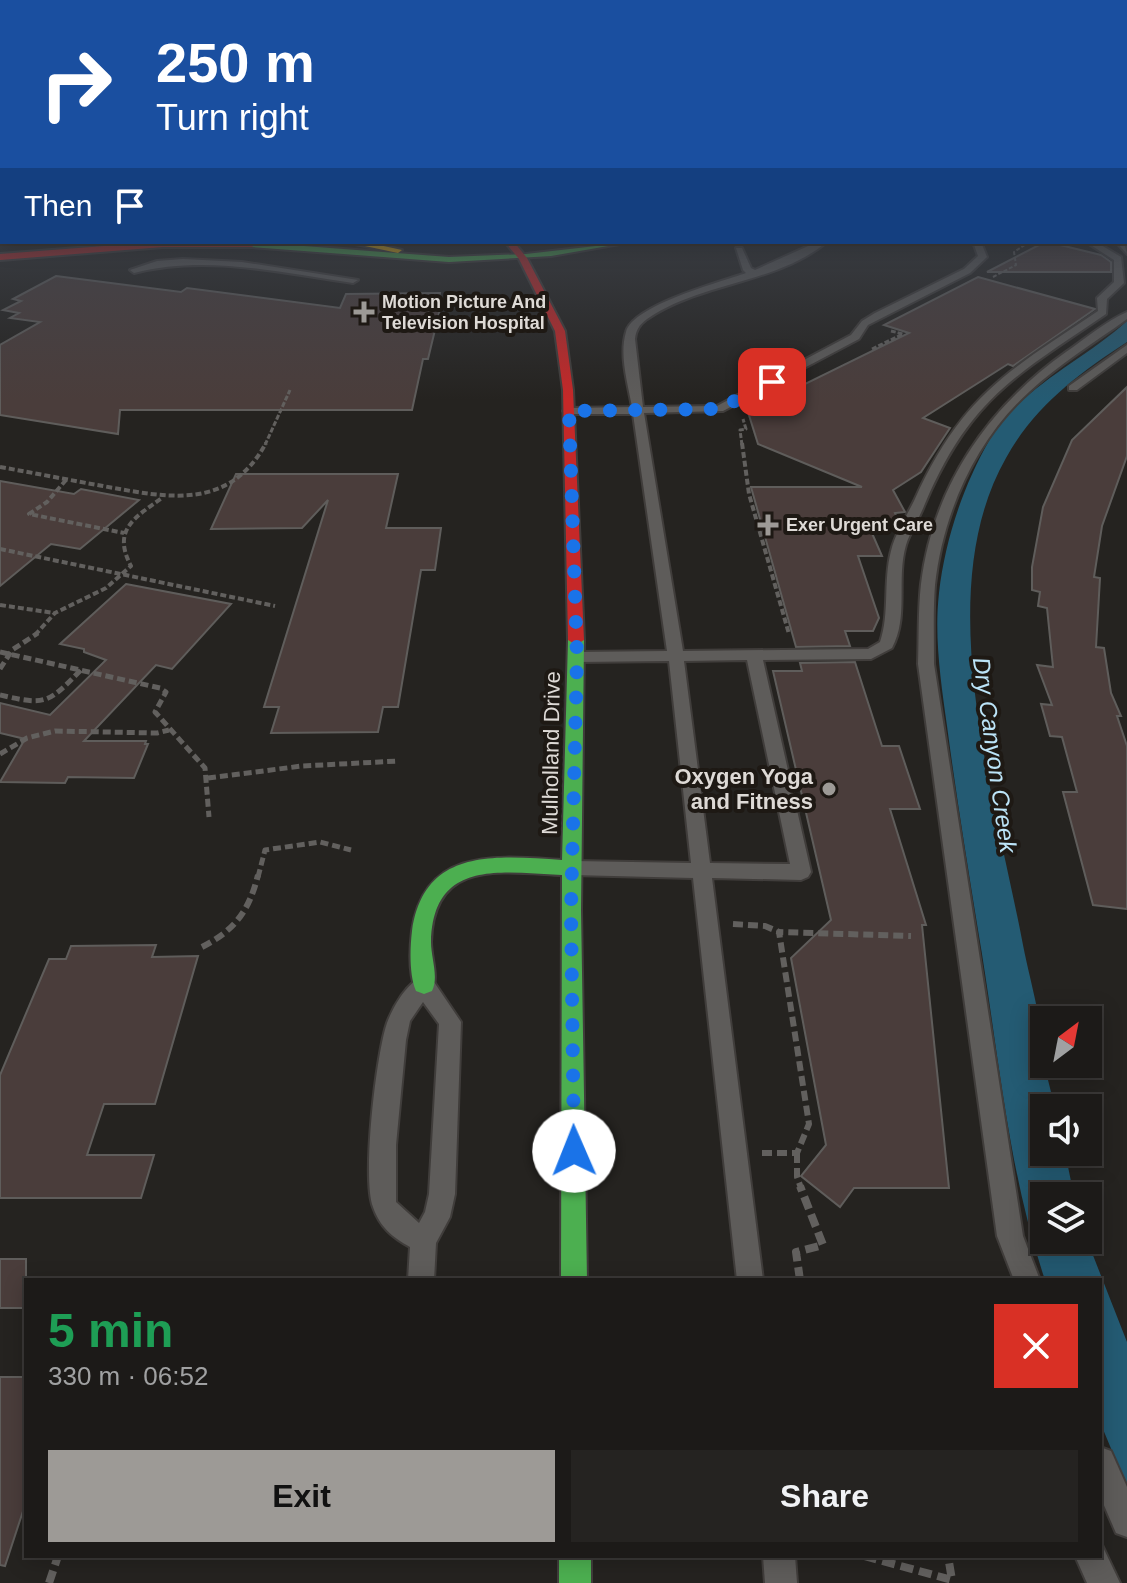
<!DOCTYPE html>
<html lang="en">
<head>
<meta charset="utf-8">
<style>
	:root { --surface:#1c1a18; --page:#252321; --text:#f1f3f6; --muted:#a0a1a2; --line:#3a3837; --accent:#9d9a96 }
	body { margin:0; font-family:Arial,sans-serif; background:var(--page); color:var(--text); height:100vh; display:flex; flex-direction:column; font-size:30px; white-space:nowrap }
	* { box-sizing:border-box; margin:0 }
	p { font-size:26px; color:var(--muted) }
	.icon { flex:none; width:44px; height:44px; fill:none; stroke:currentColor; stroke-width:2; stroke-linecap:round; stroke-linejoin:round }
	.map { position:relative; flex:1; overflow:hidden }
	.side { position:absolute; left:24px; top:1278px; width:1078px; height:280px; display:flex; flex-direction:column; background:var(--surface); border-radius:0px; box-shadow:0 4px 20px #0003,0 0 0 2px var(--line) }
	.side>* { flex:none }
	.banner { position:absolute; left:0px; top:0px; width:1128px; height:244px; box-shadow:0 4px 20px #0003,0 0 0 2px var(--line); background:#1a4fa0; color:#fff; overflow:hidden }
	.needle { width:52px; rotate:32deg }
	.tools { position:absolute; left:1030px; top:1006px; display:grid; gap:16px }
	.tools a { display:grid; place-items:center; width:72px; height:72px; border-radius:0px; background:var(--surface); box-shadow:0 4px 20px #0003,0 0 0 2px var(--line); font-size:40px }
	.pin { position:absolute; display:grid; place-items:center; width:68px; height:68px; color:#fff; margin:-34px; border-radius:16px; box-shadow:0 4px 12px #0006 }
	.me { position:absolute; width:88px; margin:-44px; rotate:359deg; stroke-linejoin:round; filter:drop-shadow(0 0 6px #0008) }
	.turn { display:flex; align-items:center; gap:28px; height:168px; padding:0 24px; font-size:36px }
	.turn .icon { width:104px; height:104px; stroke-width:2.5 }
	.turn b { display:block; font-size:56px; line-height:68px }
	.then { display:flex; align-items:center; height:76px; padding:0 24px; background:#0003; gap:16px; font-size:30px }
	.round { display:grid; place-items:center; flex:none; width:84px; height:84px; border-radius:0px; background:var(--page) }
	.overview { display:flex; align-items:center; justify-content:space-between; height:136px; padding:0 24px }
	h1 { font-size:48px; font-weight:800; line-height:60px; color:#1e9e55 }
	.button { display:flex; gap:16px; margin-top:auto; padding:16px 24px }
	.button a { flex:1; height:92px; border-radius:0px; background:var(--accent); color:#111; font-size:32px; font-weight:800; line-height:92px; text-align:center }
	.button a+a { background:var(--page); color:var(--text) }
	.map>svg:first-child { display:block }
	.water { fill:#245b73 }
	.building { fill:#4a3d3b; stroke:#5f5d5b; stroke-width:2 }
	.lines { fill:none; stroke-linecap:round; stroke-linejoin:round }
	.lane-casing { stroke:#403d3b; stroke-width:4 }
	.fast-casing { stroke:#403d3b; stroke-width:4 }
	.slow-casing { stroke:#403d3b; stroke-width:4 }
	.jam-casing { stroke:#403d3b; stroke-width:4 }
	.path-far5 { stroke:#62605e; stroke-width:2; stroke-dasharray:4 2; stroke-linecap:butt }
	.path-far4 { stroke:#62605e; stroke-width:3; stroke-dasharray:5 2; stroke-linecap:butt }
	.path-far3 { stroke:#62605e; stroke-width:4; stroke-dasharray:6 3; stroke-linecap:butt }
	.path-far2 { stroke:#62605e; stroke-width:5; stroke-dasharray:8 4; stroke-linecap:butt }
	.path-far1 { stroke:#62605e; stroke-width:6; stroke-dasharray:10 5; stroke-linecap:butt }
	.path { stroke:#62605e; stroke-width:8; stroke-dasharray:13 6; stroke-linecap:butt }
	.lane { fill:#5e5c5a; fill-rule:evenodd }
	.fast { fill:#4caf50; fill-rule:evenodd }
	.slow { fill:#ffc107; fill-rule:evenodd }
	.jam { fill:#c62828; fill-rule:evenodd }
	.route { stroke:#1a73e8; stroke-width:14; stroke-dasharray:0 25.2 }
	.poi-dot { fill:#9d9a96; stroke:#1e1914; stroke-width:3 }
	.labels { text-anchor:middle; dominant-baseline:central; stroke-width:8; stroke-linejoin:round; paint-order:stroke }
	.far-poi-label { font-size:18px; font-weight:bold; fill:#dedad6; stroke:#1e1914; text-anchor:start }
	.street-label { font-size:22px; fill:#dedad6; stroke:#1e1914 }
	.poi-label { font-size:22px; font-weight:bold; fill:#dedad6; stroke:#1e1914; text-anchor:end }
	.water-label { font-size:24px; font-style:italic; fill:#bce4f8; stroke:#1e1914 }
</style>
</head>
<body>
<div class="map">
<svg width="1127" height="1583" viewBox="0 0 1127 1583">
	<rect width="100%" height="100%" fill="#252320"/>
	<!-- water -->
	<path class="water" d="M 1127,321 L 1127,342 C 1079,373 1034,407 1006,458 C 929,593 996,801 1023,945 C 1030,981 1044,1027 1044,1064 L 1055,1108 L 1044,1108 L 1044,1152 L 1065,1152 L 1074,1196 L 1044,1196 L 1044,1240 L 1087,1240 L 1127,1342 L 1127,1487 L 1100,1422 L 1100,1280 L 1045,1280 C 1007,1168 998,1046 978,930 C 967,862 956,794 947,726 C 941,683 934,637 939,593 C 945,540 963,486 990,439 C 1022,386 1083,361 1127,321 Z"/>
	<!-- building -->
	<g class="building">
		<path d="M 1052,243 L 1101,255 L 1111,262 L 1111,272 L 987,272 L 1039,245 Z"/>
		<path d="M 56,276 L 181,292 L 187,288 L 340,308 L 346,294 L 440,293 L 438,305 L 441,305 L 428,359 L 423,359 L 412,410 L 120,410 L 118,434 L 0,415 L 0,345 L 40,322 L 10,318 L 19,313 L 3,310 L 21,301 L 13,299 Z"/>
		<path d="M 978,277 L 1095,309 L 1013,366 L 1008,364 L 923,418 L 950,428 L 921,472 L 893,490 L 905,512 L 895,513 L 899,521 L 868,524 L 882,556 L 858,556 L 879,618 L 873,631 L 845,631 L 850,646 L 796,647 L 751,487 L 862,487 L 758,444 L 748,412 L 909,333 L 884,325 Z"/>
		<path d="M 1127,387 L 1127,456 L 1102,526 L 1094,577 L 1100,578 L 1096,647 L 1104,648 L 1111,693 L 1121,716 L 1117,716 L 1127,746 L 1127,909 L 1093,905 L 1063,792 L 1077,792 L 1062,737 L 1050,736 L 1041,704 L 1052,705 L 1037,665 L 1053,667 L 1047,608 L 1038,606 L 1040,592 L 1032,590 L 1032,567 L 1043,507 L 1072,440 Z"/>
		<path d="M 236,474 L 398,474 L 386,528 L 441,528 L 435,570 L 421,570 L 398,707 L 383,707 L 378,732 L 271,733 L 279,707 L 264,707 L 328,500 L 302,528 L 211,529 Z"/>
		<path d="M 0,481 L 74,494 L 81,489 L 139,500 L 80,549 L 51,544 L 0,586 Z"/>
		<path d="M 126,584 L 231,604 L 172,669 L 156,665 L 84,741 L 146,741 L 145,744 L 148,744 L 134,778 L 68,777 L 65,783 L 0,782 L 25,739 L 0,733 L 0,703 L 50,715 L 106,660 L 84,652 L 84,649 L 60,644 Z"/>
		<path d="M 855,662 L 882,746 L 899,746 L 920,809 L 890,809 L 926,925 L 922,925 L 949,1188 L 854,1188 L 840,1207 L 801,1176 L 826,1145 L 791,958 L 831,920 L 773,671 L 802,671 L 800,663 Z"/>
		<path d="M 156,945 L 152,957 L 198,956 L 155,1104 L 104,1104 L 87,1155 L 154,1155 L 141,1198 L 0,1198 L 0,1075 L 49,959 L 66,959 L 71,946 Z"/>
		<rect x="0" y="1259" width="26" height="49"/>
		<path d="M 0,1377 L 26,1377 L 26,1502 L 5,1566 L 0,1565 Z"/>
	</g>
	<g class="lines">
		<!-- lane casing -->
		<g class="lane-casing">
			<g id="lane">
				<path d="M 817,242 L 827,242 C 776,284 701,282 647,319 C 639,325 636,330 635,339 L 643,407 L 717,406 L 851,335 L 862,321 L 875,313 L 964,269 L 978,256 L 973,242 L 981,242 L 987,257 L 970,273 L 868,325 L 859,339 L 723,411 L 644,413 L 683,651 L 868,649 L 880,642 C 890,613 883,581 891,551 C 895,534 906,517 914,501 C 961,396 1007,372 1098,311 L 1097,298 L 1114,282 L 1114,260 L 1086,242 L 1096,242 L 1121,257 L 1124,283 L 1107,299 L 1106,314 C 1015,376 969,399 924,506 C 919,519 910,532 906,545 C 896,579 909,617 892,648 L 871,659 L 763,660 L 811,872 L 808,877 L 801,880 L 712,878 L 763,1280 L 737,1280 L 693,878 L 573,875 L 566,873 L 563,868 L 566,863 L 573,861 L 691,863 L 669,661 L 577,662 L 569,657 L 577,652 L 667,651 L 633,414 L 569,414 L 563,411 L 569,408 L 632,407 C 628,384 619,355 626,332 C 633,305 721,282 746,273 L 743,270 L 736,248 L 742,248 L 751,268 L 755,270 ZM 747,660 L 790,864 L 710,863 L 684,661 Z"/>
				<path d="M 1116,242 L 1124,242 L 1127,254 Z"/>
				<path d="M 183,259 L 242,262 L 358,280 L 353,283 C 281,273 206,254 134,273 L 130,270 L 157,261 Z"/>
				<path d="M 1127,312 L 1127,319 C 1094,343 1059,364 1029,392 C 975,441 943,513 935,585 C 933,611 934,638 934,664 L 1023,1236 L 1040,1280 L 1014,1280 L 997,1236 L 918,664 C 919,638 918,611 921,584 C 933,487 987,408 1066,352 C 1085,339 1106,321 1127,312 Z"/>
				<path d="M 1127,345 L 1127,353 L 1077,390 L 1069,390 L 1069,386 Z"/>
				<path d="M 424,976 L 432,979 L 461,1022 L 455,1194 L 450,1217 L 436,1243 L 434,1280 L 408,1280 L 410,1247 C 392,1237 380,1227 373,1207 C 362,1178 376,1055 387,1023 C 393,1007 407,982 424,976 ZM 423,1002 L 439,1024 L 429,1194 L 425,1212 L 419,1223 L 396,1202 L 396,1145 L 406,1040 L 410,1021 Z"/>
				<path d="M 1100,1447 L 1111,1451 L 1127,1487 L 1127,1537 L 1116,1533 L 1100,1496 Z"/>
				<path d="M 1100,1544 L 1102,1545 L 1120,1583 L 1087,1583 L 1075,1556 L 1100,1556 Z"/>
				<path d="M 763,1556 L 795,1556 L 797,1583 L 765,1583 Z"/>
			</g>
		</g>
		<!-- fast casing -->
		<g class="fast-casing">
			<g id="fast">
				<rect x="1126" y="223" width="1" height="4"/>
				<path d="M 250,242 L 449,257 L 526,254 L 631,242 L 551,256 L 449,262 L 252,247 L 248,244 Z"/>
				<path d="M 576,635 L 584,640 L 581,910 L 587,1280 L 561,1280 L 562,875 C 500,872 433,859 431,942 C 431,958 439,977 432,991 L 424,994 L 416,991 C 409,975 410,948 412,931 C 424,847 496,856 562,860 L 568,640 Z"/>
				<rect x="559" y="1556" width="32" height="27"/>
			</g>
		</g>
		<!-- slow casing -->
		<g class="slow-casing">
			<g id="slow">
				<rect x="1126" y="193" width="1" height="4"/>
				<path d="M 208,242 L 219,242 L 215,245 Z"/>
				<path d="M 346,242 L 365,242 L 402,250 L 398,253 Z"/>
			</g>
		</g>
		<!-- jam casing -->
		<g class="jam-casing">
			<g id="jam">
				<path d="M 156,242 L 256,244 L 252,247 L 163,247 L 0,260 L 0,254 Z"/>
				<path d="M 505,242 L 514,242 L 527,258 L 565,331 L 573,390 L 584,640 L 576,645 L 568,640 L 563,390 L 555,331 L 519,259 Z"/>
			</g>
		</g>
		<!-- path-far5 -->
		<path class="path-far5" d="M 993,277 L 1016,265 L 1014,252 L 1029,242"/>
		<!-- path-far4 -->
		<g class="path-far4">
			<path d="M 872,349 L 903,334 L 891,331"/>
			<path d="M 265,445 L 290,390"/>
			<path d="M 742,445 L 740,430 L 746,429 L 743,419"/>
		</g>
		<!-- path-far3 -->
		<g class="path-far3">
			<path d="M 742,443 L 749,494 L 789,634"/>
			<path d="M 0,467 C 34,473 69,480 103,486 C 168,498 229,511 266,443"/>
			<path d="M 66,480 L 47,502 L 29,514 L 124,533"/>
			<path d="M 0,549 L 275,606"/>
			<path d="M 0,605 L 54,613"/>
			<path d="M 35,635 L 55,613 L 106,588 L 131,566 C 112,530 134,518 162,498"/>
		</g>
		<!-- path-far2 -->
		<g class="path-far2">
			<path d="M 0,652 L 160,688 L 166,692 L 155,712 L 205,768 L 209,817"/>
			<path d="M 0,669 L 12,650 L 38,633"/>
			<path d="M 0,695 C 47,706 48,703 81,670"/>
			<path d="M 0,754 L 27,738 L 55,731 L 157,733 L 169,730"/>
			<path d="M 208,778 L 302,766 L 399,761"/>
			<path d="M 258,877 L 265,850 L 320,842 L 351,850"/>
		</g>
		<!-- path-far1 -->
		<g class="path-far1">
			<path d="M 733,924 L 765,926 L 779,932"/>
			<path d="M 202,947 C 235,930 249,911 258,875"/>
			<path d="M 762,1153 L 797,1153 L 809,1124 L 779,932 L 911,936"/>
			<path d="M 797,1153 L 797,1177 L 801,1188"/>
		</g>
		<!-- path -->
		<g class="path">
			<path d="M 800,1280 L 796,1252 L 823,1245 L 800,1186"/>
			<path d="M 864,1556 L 952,1580 L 948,1556"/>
			<path d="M 49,1583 L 58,1556"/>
		</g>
		<!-- lane -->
		<use href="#lane" class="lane"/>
		<!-- fast -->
		<use href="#fast" class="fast"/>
		<!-- slow -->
		<use href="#slow" class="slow"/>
		<!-- jam -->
		<use href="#jam" class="jam"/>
	</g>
	<!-- sky -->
	<linearGradient id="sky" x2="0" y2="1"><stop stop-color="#141312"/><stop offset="0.45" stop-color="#40454e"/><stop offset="1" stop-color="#40454e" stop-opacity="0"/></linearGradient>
	<rect width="1127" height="400" fill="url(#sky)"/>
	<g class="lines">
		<!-- route -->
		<path class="route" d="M 574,1151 L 571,910 L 577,657 L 569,411 L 719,409 L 772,382"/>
	</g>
	<!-- markers -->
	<g class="poi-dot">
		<path d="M360 300h8v8h8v8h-8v8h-8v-8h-8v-8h8z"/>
		<path d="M764 513h8v8h8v8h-8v8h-8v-8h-8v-8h8z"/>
		<circle cx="829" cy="789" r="8"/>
	</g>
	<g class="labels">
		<!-- far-poi labels -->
		<g class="far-poi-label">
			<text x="382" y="302">Motion Picture And<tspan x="382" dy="21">Television Hospital</tspan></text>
			<text x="786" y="525">Exer Urgent Care</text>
		</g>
		<!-- street labels -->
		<g class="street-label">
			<text transform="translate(551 753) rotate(-89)">Mulholland Drive</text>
		</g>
		<!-- poi labels -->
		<g class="poi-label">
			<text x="813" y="776">Oxygen Yoga<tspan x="813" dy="25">and Fitness</tspan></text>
		</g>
		<!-- water labels -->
		<g class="water-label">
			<text transform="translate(995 755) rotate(82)">Dry Canyon Creek</text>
		</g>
	</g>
</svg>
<div class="tools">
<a><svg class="needle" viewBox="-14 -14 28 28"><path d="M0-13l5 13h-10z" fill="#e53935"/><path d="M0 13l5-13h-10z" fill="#a0a1a2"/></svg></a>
<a><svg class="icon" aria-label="sound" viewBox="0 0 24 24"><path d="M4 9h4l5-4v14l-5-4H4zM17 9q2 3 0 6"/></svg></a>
<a><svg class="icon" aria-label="layers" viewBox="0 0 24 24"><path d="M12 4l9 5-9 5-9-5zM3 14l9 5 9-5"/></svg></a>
</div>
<div class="pin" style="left:772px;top:382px;background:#d93025"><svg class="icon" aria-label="arrive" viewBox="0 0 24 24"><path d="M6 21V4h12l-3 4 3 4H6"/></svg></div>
<svg class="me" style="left:574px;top:1151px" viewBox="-20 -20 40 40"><circle r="19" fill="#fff"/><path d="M0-13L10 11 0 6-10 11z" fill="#1a73e8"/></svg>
<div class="banner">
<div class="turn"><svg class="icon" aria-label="right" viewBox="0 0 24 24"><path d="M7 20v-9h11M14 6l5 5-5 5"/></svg><div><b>250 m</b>Turn right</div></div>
<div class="then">Then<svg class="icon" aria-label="arrive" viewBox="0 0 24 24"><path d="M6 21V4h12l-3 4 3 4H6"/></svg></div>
</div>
<section class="side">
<div class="overview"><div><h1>5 min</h1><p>330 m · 06:52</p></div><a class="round" style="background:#d93025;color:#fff"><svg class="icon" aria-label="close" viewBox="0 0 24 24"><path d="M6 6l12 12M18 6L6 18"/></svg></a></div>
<div class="button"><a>Exit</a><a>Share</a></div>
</section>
</div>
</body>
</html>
